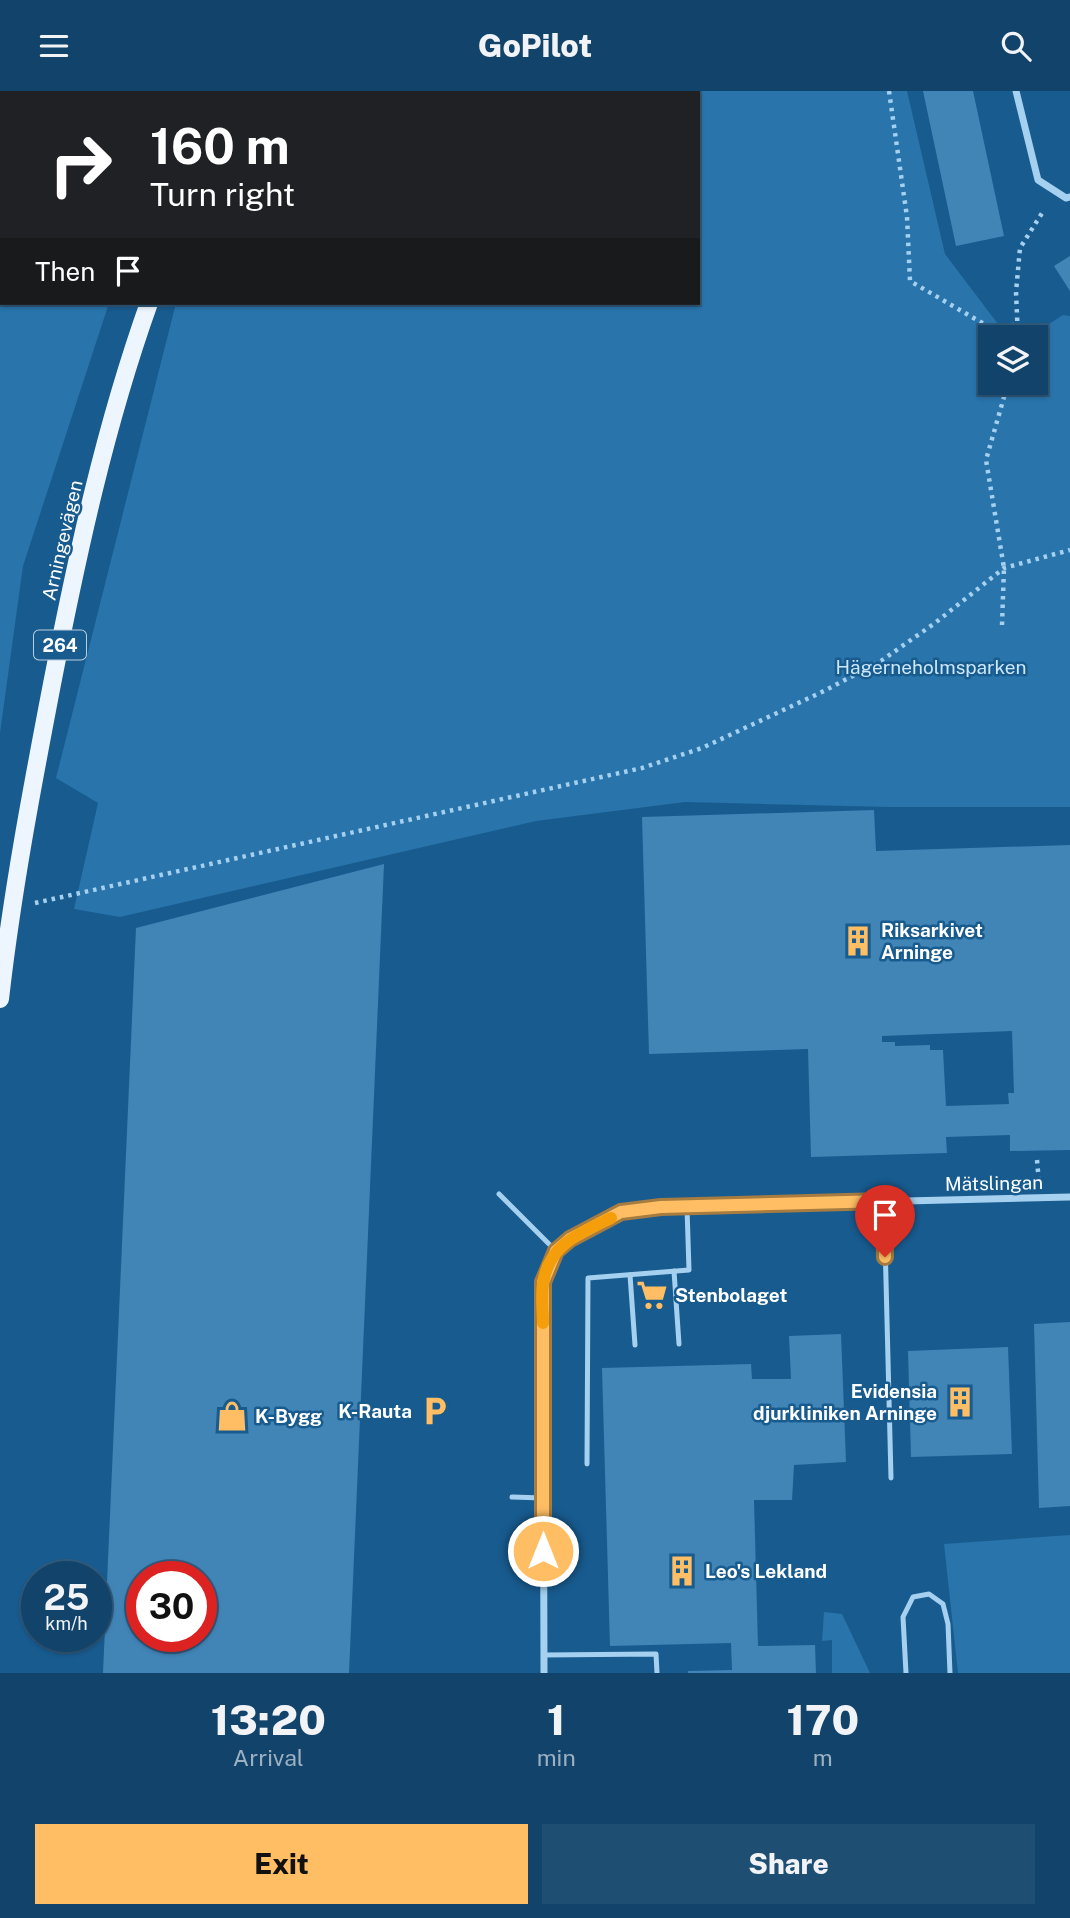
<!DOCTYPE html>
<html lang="en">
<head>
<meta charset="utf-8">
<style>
	:root { --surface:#12446b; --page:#1f4e73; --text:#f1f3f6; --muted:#9cb0c1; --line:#315c7e; --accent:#ffbe63 }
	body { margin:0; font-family:"Public Sans",sans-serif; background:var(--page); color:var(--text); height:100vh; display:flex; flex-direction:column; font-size:26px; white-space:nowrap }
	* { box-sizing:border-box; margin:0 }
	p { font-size:23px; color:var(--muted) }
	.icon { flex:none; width:38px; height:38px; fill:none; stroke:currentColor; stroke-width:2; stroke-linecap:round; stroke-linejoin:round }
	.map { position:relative; height:1582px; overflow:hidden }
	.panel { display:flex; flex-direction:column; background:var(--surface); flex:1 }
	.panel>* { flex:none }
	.banner { position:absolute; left:0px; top:0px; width:700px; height:214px; box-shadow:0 2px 5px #0004,0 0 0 2px var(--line); background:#202124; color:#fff; overflow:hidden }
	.fabs { position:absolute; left:978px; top:234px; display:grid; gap:14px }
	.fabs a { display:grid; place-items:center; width:70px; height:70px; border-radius:0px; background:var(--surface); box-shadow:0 2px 5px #0004,0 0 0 2px var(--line); font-size:35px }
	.speed { position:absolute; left:21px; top:1470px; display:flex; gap:14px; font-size:35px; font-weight:700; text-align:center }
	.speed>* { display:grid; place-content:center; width:91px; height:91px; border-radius:50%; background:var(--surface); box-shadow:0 2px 5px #0004,0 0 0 2px var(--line); line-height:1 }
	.speed small { font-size:18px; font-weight:400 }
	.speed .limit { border:10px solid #d22; background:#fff; color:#111 }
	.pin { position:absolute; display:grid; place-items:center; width:60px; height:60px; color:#fff; margin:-72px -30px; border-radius:50% 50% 50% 0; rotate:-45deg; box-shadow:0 0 7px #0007 }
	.pin .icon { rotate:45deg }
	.me { position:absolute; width:77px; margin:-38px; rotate:0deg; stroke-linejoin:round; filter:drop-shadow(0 0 5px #0008) }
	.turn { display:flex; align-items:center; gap:24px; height:147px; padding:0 35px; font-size:32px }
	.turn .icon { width:91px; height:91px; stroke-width:2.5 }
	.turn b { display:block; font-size:49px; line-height:60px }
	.then { display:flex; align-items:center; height:66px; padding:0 35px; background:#0003; gap:14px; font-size:26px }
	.eta { display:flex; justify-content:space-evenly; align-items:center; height:119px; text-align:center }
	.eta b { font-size:42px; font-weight:800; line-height:49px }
	.button { display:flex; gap:14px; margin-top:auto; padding:14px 35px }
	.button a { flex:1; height:80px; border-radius:0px; background:var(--accent); color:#111; font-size:28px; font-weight:800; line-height:80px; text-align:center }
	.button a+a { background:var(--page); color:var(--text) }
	header { display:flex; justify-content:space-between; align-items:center; height:91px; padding:0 35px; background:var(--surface); font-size:32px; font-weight:800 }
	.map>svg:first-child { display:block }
	.green { fill:#2874ab; fill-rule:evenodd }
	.building { fill:#4185b7; fill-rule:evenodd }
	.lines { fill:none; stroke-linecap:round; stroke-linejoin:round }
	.path { stroke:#a5d0ef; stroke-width:4.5; stroke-dasharray:3.5 5; stroke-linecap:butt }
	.service { stroke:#a5d0ef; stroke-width:5 }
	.minor { stroke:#a5d0ef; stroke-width:7 }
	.primary { stroke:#edf6ff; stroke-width:18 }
	.route-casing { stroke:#a67c40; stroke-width:18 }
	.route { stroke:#ffbe63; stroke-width:12 }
	.slow { stroke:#f59e0b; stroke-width:12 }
	.labels { text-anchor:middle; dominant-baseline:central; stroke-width:5; stroke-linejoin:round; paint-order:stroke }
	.shield { fill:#185b8f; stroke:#bacedd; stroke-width:2 }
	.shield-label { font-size:18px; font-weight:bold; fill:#fff }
	.street-label { font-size:19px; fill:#fff; stroke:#185b8f }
	.park-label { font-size:19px; fill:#cbe7fb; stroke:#185b8f }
	.poi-label { font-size:19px; font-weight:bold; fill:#fff; stroke:#185b8f; text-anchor:start }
</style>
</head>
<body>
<header><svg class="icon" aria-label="menu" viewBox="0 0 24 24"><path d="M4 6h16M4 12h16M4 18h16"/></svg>GoPilot<svg class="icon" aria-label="search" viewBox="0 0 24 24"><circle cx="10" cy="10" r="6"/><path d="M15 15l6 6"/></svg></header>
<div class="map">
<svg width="1070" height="1582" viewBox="0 0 1070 1582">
	<rect width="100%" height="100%" fill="#185b8f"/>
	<!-- green -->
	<g class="green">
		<path d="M 0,0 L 185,0 L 2,2 L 2,212 L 109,212 L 23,475 L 0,642 Z"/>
		<path d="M 251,0 L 907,0 L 945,163 L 1001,237 L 1013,231 L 1032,244 L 1063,224 L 1070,225 L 1070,716 L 888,716 L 685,711 L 536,730 L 120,826 L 74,818 L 98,712 L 56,687 L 176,212 L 698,212 L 698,2 L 250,2 ZM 990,247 L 1036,247 L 1036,292 L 990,292 Z"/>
		<path d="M 1070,1444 L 1070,1582 L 958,1582 L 944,1453 Z"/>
		<path d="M 824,1521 L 842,1523 L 870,1582 L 832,1582 L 832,1549 L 822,1550 Z"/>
	</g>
	<!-- building -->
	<g class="building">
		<path d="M 923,0 L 973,0 L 1004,145 L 956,155 Z"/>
		<path d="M 1070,165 L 1070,200 L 1054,175 Z"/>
		<path d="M 874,719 L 876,760 L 1070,754 L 1070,1059 L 1010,1060 L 1010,1044 L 946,1046 L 947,1062 L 811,1066 L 808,958 L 649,963 L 642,726 ZM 1012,940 L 1014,1002 L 1008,1002 L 1009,1013 L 946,1015 L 943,959 L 930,959 L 930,954 L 895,955 L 895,951 L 882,951 L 882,945 Z"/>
		<path d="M 384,773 L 349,1582 L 103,1582 L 136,837 ZM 142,1486 L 201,1486 L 201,1545 L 142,1545 Z"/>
		<path d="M 1070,1231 L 1070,1415 L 1039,1417 L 1034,1233 Z"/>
		<path d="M 841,1243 L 846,1371 L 794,1374 L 792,1409 L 754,1409 L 758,1555 L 815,1554 L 816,1582 L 688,1582 L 688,1580 L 732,1579 L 731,1552 L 610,1555 L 602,1277 L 751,1273 L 752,1288 L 791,1288 L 789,1245 Z"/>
		<path d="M 1008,1256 L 1012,1363 L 911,1366 L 908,1260 Z"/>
	</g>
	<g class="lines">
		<!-- path -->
		<g class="path">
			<path d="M 889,0 L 907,126 L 910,190 L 1008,247"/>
			<path d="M 326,2 L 327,0"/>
			<path d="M 1018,247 L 1016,201 L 1020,157 L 1044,119"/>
			<path d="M 1002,534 L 1004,477 L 986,369 L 1008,292"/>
			<path d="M 35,812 L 642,677 L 702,657 L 824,600 L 881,570 L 935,532 L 1004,477 L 1070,459"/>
			<path d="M 1037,1069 L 1039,1092"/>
		</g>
		<!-- service -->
		<g class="service">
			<path d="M 499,1103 L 556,1160"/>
			<path d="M 884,1110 L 891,1387"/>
			<path d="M 674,1180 L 679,1253"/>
			<path d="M 630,1184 L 635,1254"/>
			<path d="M 587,1373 L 588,1187 L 689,1179 L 687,1117"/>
			<path d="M 512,1406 L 543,1407"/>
			<path d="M 544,1564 L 656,1563 L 657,1582"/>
			<path d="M 906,1582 L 903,1526 L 913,1506 L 929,1503 L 943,1513 L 948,1533 L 950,1582"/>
		</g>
		<!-- minor -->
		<g class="minor">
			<path d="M 1016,0 L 1038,89 L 1066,107 L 1070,106"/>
			<path d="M 544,1582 L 543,1191 L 556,1160 L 570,1148 L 621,1121 L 661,1116 L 1070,1106"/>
		</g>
		<!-- primary -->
		<g class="primary">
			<path d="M 228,2 L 229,0"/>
			<path d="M 0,908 C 12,802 32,697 52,593 C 77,465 105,335 149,212"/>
		</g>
	</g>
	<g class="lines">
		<!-- route casing -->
		<g class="route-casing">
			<path id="route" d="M 543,1460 L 543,1191 L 556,1160 L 570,1148 L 621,1121 L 661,1116 L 884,1110 L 885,1166"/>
		</g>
		<!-- route -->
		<use href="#route" class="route"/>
		<!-- slow -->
		<path class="slow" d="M 543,1232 C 543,1220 541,1206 543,1193 C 548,1154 580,1142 611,1127"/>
	</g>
	<!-- icons -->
	<defs>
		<g id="building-bare" transform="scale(2.415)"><path d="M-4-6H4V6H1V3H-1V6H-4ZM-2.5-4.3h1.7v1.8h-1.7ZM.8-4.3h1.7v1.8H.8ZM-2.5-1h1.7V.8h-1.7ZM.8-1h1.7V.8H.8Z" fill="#ffbe63" stroke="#185b8f" stroke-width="2.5" paint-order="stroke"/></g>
		<g id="supermarket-bare" transform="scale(2.415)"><path d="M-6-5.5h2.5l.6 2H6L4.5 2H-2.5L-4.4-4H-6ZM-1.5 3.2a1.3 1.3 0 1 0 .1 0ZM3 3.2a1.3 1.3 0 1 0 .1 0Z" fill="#ffbe63" stroke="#185b8f" stroke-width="2.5" paint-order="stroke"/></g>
		<g id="parking-bare" transform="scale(2.415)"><path d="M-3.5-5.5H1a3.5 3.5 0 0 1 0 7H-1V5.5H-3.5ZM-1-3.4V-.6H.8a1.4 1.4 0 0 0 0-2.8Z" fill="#ffbe63" stroke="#185b8f" stroke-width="2.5" paint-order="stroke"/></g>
		<g id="shop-bare" transform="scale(2.415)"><path d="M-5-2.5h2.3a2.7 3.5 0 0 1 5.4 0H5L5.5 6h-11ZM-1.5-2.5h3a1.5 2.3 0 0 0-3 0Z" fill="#ffbe63" stroke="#185b8f" stroke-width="2.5" paint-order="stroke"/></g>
	</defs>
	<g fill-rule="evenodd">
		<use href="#building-bare" x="858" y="850"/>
		<use href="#supermarket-bare" x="652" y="1204"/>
		<use href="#building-bare" x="960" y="1311"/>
		<use href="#parking-bare" x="435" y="1320"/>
		<use href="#shop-bare" x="232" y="1325"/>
		<use href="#building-bare" x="682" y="1480"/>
	</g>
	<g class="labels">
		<!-- shield labels -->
		<rect class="shield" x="34" y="539.5" width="52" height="29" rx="5"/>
		<g class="shield-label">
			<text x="60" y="554">264</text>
		</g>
		<!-- street labels -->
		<g class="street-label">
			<text transform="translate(62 449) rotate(-77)">Arningevägen</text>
			<text transform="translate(994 1092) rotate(-1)">Mätslingan</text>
		</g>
		<!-- park labels -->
		<g class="park-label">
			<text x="931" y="576">Hägerneholmsparken</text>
		</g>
		<!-- poi labels -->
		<g class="poi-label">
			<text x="881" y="839">Riksarkivet<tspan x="881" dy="22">Arninge</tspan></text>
			<text x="675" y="1204">Stenbolaget</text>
			<text x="937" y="1300" text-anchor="end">Evidensia<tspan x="937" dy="22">djurkliniken Arninge</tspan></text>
			<text x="412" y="1320" text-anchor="end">K-Rauta</text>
			<text x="255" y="1325">K-Bygg</text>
			<text x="705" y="1480">Leo's Lekland</text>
		</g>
	</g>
</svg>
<div class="fabs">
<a><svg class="icon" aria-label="layers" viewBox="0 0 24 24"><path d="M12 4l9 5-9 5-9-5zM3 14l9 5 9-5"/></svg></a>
</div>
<div class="speed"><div>25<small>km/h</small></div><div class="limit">30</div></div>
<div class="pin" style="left:885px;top:1166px;background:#d93025"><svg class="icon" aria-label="arrive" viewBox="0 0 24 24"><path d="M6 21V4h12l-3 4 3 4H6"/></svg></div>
<svg class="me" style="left:543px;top:1460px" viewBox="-20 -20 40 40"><circle r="17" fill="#ffbe63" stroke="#fff" stroke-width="3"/><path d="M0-11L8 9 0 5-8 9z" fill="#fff"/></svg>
<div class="banner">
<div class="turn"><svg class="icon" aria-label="right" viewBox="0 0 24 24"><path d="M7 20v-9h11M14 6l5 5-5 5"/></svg><div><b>160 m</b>Turn right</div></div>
<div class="then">Then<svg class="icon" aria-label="arrive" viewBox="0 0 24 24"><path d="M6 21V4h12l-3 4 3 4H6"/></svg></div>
</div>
</div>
<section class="panel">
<div class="eta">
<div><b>13:20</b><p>Arrival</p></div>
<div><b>1</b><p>min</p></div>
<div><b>170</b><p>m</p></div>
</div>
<div class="button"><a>Exit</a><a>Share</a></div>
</section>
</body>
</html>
